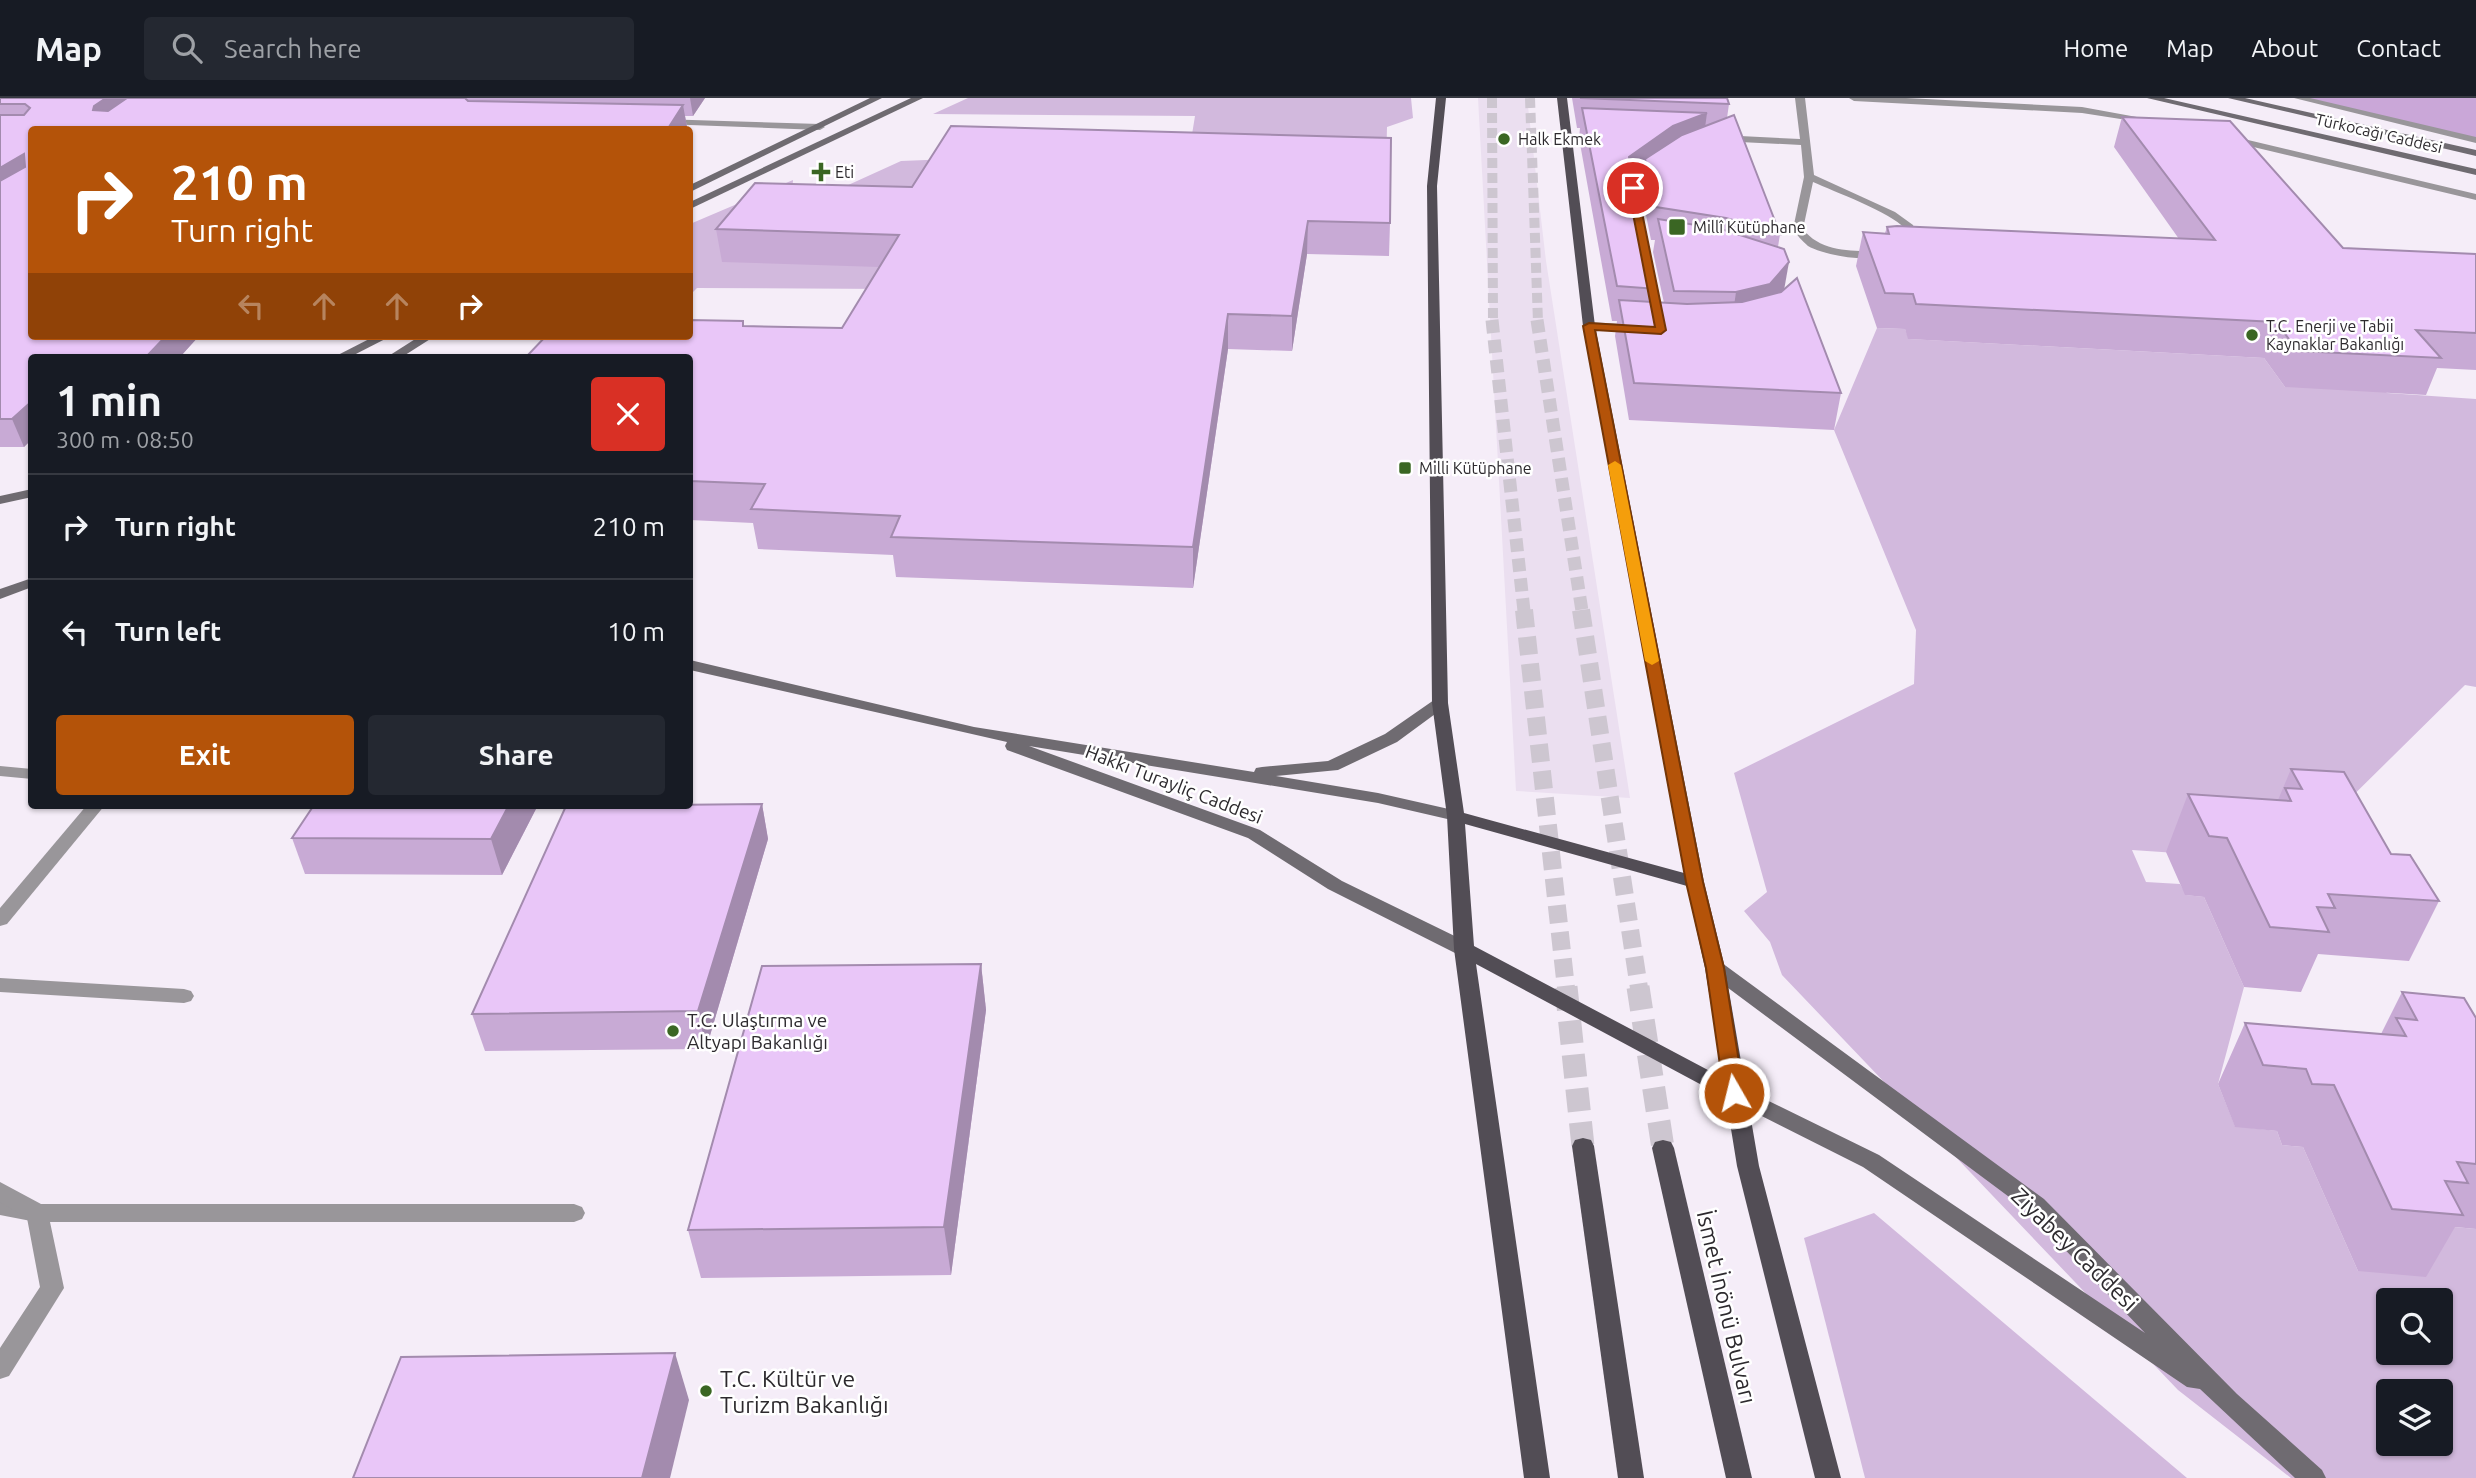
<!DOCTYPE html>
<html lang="en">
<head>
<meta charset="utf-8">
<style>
	:root { --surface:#171b24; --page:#242831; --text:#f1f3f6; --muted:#9ea1a6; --line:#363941; --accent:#b45309 }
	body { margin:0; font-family:Ubuntu,sans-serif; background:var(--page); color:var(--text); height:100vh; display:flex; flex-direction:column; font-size:26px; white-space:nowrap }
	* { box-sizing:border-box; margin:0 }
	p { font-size:23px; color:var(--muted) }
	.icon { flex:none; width:38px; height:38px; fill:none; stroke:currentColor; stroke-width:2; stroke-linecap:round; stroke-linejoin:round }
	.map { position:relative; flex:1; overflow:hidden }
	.drawer { position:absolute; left:28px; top:256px; width:665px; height:455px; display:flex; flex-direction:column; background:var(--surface); border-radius:7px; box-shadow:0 2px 5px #0004 }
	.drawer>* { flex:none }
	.top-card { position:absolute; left:28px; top:28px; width:665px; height:214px; border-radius:7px; box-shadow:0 2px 5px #0004; background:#b45309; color:#fff; overflow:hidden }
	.tools { position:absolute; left:2376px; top:1190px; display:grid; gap:14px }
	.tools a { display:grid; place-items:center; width:77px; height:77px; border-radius:7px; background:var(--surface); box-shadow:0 2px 5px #0004; font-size:35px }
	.pin { position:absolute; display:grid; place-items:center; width:60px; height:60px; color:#fff; margin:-30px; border:4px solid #fff; border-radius:50%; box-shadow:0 2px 7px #0007 }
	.me { position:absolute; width:77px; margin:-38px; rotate:352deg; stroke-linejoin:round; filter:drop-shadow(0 0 5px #0008) }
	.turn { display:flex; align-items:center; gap:24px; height:147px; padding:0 28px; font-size:32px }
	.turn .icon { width:91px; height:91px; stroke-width:2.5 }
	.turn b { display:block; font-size:49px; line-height:60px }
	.lanes { display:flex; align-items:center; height:66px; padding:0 28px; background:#0003; justify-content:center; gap:35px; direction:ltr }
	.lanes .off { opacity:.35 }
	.round { display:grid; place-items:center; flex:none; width:74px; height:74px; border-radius:7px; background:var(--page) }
	.overview { display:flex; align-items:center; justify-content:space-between; height:119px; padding:0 28px }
	h1 { font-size:42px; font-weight:700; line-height:52px }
	.button { display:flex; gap:14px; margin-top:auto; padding:14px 28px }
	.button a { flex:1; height:80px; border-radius:7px; background:var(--accent); color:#fff; font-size:28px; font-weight:700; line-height:80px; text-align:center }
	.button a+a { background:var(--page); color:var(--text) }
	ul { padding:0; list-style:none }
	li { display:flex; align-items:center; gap:21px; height:105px; padding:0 28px; border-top:2px solid var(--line) }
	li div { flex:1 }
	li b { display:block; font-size:26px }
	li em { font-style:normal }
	header { display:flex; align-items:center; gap:42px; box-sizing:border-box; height:98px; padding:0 35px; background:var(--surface); border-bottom:2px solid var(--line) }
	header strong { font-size:33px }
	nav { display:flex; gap:38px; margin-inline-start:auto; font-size:24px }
	.search { width:490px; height:63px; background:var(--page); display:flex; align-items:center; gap:18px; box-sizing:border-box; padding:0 24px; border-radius:7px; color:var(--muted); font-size:26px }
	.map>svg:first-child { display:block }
	.built { fill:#ebdff0 }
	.green { fill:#d2b9dd; fill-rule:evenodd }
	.forest { fill:#caa7d8 }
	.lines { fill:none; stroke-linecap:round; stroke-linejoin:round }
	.primary-tunnel-far3 { stroke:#cdc6d0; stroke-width:10; stroke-dasharray:10 5; stroke-linecap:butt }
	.primary-tunnel-far2 { stroke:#cdc6d0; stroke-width:13; stroke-dasharray:13 7; stroke-linecap:butt }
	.primary-tunnel-far1 { stroke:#cdc6d0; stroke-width:18; stroke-dasharray:18 9; stroke-linecap:butt }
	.primary-tunnel { stroke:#cdc6d0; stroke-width:23; stroke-dasharray:23 11; stroke-linecap:butt }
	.service { fill:#99969a; fill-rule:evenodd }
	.minor { fill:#99969a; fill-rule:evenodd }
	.secondary { fill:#6f6b71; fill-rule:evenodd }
	.primary { fill:#524d55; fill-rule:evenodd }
	.wall { fill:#c8aad5; fill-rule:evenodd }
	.shaded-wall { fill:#a38bae }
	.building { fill:#e9c6f8; stroke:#a38bae; stroke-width:2 }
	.route { fill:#b45309; stroke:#753606; stroke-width:2 }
	.slow { fill:#f59e0b }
	.poi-dot { fill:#3a6623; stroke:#fff; stroke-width:2.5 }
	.labels { text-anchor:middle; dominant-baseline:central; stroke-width:5; stroke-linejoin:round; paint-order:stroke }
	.far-street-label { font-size:16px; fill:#2d2a2e; stroke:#fff }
	.far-poi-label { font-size:16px; fill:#2d2a2e; stroke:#fff; text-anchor:start }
	.street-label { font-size:19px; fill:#2d2a2e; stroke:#fff }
	.poi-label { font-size:19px; fill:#2d2a2e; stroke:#fff; text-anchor:start }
	.near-street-label { font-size:23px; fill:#2d2a2e; stroke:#fff }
	.near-poi-label { font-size:23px; fill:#2d2a2e; stroke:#fff; text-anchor:start }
</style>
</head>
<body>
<header>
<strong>Map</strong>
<div class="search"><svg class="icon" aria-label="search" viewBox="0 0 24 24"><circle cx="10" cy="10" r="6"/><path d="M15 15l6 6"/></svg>Search here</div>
<nav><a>Home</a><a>Map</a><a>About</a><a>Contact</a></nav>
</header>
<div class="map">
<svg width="2476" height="1380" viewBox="0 0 2476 1380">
	<rect width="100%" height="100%" fill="#f5edf8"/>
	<!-- built -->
	<path class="built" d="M 1478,0 L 1527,0 L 1546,163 L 1630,700 L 1516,693 Z"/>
	<!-- green -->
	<g class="green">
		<path d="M 968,0 L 1411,0 L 1413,20 L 1387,29 L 1386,69 L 1188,61 L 1195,18 L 933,16 Z"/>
		<path d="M 951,61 L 890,191 L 697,190 L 690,197 L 690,126 L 793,82 L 792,96 L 824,98 L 901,63 Z"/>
		<path d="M 1877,230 L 1905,231 L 1909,241 L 2264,260 L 2285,289 L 2370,275 L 2387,295 L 2476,301 L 2476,589 L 2465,587 L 2318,732 L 2266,761 L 2132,752 L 2146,784 L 2180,786 L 2186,797 L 2204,799 L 2244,889 L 2218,986 L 2235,1028 L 2277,1033 L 2282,1047 L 2303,1049 L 2358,1173 L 2422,1126 L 2476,1131 L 2476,1380 L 2291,1380 L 2178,1292 L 1782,877 L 1770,844 L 1744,813 L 1767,794 L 1734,675 L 1914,586 L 1916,532 L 1834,332 ZM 2389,1202 L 2441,1202 L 2441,1255 L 2389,1255 ZM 2389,1293 L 2441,1293 L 2441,1346 L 2389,1346 Z"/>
		<path d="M 1874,1115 L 2187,1380 L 1865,1380 L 1804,1140 Z"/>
	</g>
	<!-- forest -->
	<path class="forest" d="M 2299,0 L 2476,0 L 2476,42 Z"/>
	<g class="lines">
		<!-- primary-tunnel-far3 -->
		<g class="primary-tunnel-far3">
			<path d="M 1492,0 L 1493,224"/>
			<path d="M 1530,0 L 1538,224"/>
		</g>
		<!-- primary-tunnel-far2 -->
		<g class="primary-tunnel-far2">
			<path d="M 1492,222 L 1524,513"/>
			<path d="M 1537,222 L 1582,513"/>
		</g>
		<!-- primary-tunnel-far1 -->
		<g class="primary-tunnel-far1">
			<path d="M 1524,512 L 1566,890"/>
			<path d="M 1581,512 L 1639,890"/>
		</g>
		<!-- primary-tunnel -->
		<g class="primary-tunnel">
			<path d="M 1566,889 L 1583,1048"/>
			<path d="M 1638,889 L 1663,1050"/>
		</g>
		<!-- service -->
		<g class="service">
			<path d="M 1795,0 L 1805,0 L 1814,77 L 1895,114 L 1913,127 L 1918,141 L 1914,151 L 1906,151 C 1905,145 1909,137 1904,130 C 1892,115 1833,93 1813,84 L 1803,131 C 1821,155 1854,153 1881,153 L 1886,156 C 1872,166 1823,157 1808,148 C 1802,143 1797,137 1793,131 L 1804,79 L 1801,47 L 1720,43 L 1715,40 L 1720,37 L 1800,41 Z"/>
			<path d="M 1849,0 L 1906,0 L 2082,9 L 2164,24 L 2159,27 L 2082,15 L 1854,3 Z"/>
			<path d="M 2294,0 L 2310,0 L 2476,39 L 2476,45 Z"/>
			<path d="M 660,21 L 820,26 L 825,29 L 820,32 L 663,26 L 658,23 Z"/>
			<path d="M 2227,37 L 2476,96 L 2476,102 L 2224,42 L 2224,38 Z"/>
			<path d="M 1658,69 L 1667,71 L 1638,91 L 1642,111 L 1633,113 L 1628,90 Z"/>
			<path d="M 1589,224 L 1639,227 L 1645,231 L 1639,235 L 1585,231 L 1585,225 Z"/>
			<path d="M 0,668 L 32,671 L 32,681 L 0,678 Z"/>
			<path d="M 0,1099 L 39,1108 L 42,1114 L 39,1120 L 31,1123 L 0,1117 Z"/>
		</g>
		<!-- minor -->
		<g class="minor">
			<path d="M 87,707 L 105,707 L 7,826 L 0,828 L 0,810 Z"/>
			<path d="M 0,880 L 184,891 L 191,893 L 194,898 L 191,903 L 184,905 L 0,894 Z"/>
			<path d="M 0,1084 L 41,1106 L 574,1106 L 582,1109 L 585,1115 L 582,1121 L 574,1124 L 50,1124 L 64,1190 L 9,1278 L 0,1281 L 0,1250 L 40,1189 L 27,1120 L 0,1104 Z"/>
		</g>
		<!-- secondary -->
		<g class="secondary">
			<path d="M 870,0 L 882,0 L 690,94 L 690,87 Z"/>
			<path d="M 911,0 L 923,0 L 690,111 L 690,104 Z"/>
			<path d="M 2147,0 L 2164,0 L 2476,71 L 2476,77 Z"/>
			<path d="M 2228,0 L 2245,0 L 2476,52 L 2476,58 Z"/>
			<path d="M 375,238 L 391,238 L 350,259 L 334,259 Z"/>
			<path d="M 420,238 L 435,238 L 402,259 L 387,259 Z"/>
			<path d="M 32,391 L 32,399 L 0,406 L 0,398 Z"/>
			<path d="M 32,480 L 32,489 L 0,501 L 0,491 Z"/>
			<path d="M 690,562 L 974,629 L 1254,674 L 1256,670 L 1262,669 L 1328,663 L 1385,636 L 1434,602 L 1446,602 L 1448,605 L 1446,608 L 1397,644 L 1338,672 L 1276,678 L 1378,695 L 1462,714 L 1465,718 L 1456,723 L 1378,705 L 1029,648 L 1260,732 L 1342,783 L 1471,846 L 1474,851 L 1471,856 L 1457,856 L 1328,791 L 1248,740 L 1007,652 L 1005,648 L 1007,644 L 690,572 Z"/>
			<path d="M 1715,863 L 1722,865 L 2044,1101 L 2237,1296 L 2322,1372 L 2326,1380 L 2295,1380 L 2200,1291 L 2187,1289 L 1863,1069 L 1726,1000 L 1723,995 L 1726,990 L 1734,987 L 1742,990 L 1879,1057 L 2145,1235 L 2028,1113 L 1708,875 L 1705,870 L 1708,865 Z"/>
		</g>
		<!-- primary -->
		<g class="primary">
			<path d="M 1436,0 L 1446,0 L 1437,88 L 1448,605 L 1464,715 L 1684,775 L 1583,228 L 1557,0 L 1567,0 L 1595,228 L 1704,784 L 1725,870 L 1759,1068 L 1841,1380 L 1815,1380 L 1737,1068 L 1726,1000 L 1476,866 L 1550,1380 L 1524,1380 L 1454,851 L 1447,718 L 1432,605 L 1427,88 ZM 1465,726 L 1687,788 L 1705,870 L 1723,980 L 1474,848 Z"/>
			<path d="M 1583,1040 L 1591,1042 L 1594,1048 L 1644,1380 L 1618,1380 L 1572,1048 L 1575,1042 Z"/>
			<path d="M 1663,1042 L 1671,1044 L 1674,1050 L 1752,1380 L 1726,1380 L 1652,1050 L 1655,1044 Z"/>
		</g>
	</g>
	<!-- wall -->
	<g class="wall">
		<path d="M 0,0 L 705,0 L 693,18 L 685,18 L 687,29 L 685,32 L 32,32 L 199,238 L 180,259 L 32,259 L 32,341 L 24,349 L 0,349 Z"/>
		<path d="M 1572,0 L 1727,0 L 1729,6 L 1727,20 L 1780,136 L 1778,149 L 1784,192 L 1841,295 L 1834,332 L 1629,322 L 1615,238 L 1617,223 L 1612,223 L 1579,40 L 1580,30 L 1577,30 ZM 1643,78 L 1641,92 L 1651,142 L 1655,142 L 1653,154 L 1664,205 L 1655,204 L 1657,191 L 1634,84 Z"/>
		<path d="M 2122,19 L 2343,150 L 2476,156 L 2476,272 L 2437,270 L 2426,297 L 2285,289 L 2264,260 L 1908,241 L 1905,231 L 1877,230 L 1856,168 L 1863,134 L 1885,135 L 1887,129 L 2179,141 L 2114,49 Z"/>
		<path d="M 755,85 L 1390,125 L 1389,158 L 1307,156 L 1292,253 L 1228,251 L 1193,490 L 896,479 L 893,457 L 758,451 L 753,425 L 690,422 L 690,259 L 744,228 L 842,230 L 879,169 L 722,164 L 716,131 Z"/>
		<path d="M 2291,671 L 2391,756 L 2439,803 L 2409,863 L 2318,856 L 2301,894 L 2244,889 L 2204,799 L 2185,797 L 2166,754 L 2188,696 L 2278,702 Z"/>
		<path d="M 762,706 L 768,741 L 706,951 L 485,953 L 472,916 Z"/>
		<path d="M 538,707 L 502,777 L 305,776 L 292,740 Z"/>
		<path d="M 981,866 L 986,912 L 951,1177 L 701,1180 L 688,1132 Z"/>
		<path d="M 2402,894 L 2476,920 L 2476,1131 L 2455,1129 L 2426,1179 L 2358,1173 L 2303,1049 L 2282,1047 L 2277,1033 L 2235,1029 L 2218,986 L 2245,925 L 2381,936 Z"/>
	</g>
	<!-- shaded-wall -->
	<g class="shaded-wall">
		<path d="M 106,0 L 144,0 L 102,30 L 93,12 L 94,8 Z"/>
		<path d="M 690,0 L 705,0 L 693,18 Z"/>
		<path d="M 683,7 L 687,29 L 685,32 L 667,32 Z"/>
		<path d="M 1707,15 L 1703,45 L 1645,61 L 1643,78 L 1625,90 L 1629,59 L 1673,28 Z"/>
		<path d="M 24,56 L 32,76 L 0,98 L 0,70 Z"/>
		<path d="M 1308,123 L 1307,156 L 1292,253 L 1292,218 Z"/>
		<path d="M 1789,164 L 1783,198 L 1731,229 L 1736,194 Z"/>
		<path d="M 1228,216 L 1228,251 L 1193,490 L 1193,449 Z"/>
		<path d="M 166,238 L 199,238 L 180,259 L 146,259 Z"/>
		<path d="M 32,303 L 32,341 L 24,349 L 12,321 Z"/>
		<path d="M 762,706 L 768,741 L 706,951 L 698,913 Z"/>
		<path d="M 509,707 L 538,707 L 502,777 L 491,741 Z"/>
		<path d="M 981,866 L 986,912 L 951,1177 L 944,1129 Z"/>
		<path d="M 675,1255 L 689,1302 L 670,1380 L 642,1380 Z"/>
	</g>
	<!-- building -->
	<g class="building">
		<path d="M 0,0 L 106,0 L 94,8 L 93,12 L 108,13 L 127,0 L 465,0 L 468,3 L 683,7 L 667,32 L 32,32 L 32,238 L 166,238 L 146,259 L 32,259 L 32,303 L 12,321 L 0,321 L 0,83 L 25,69 L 24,56 L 0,70 L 0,17 L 24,17 L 30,10 L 25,6 L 0,6 Z"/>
		<path d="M 1580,0 L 1727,0 L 1729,6 Z"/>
		<path d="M 1582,10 L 1707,15 L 1673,28 L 1629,59 L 1657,191 L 1617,188 Z"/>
		<path d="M 1734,17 L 1780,136 L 1726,120 L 1656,109 L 1645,61 L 1682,37 Z"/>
		<path d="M 2122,19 L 2230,23 L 2343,150 L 2476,156 L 2476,235 L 2416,232 L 2441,260 L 2298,253 L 2276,224 L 1916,206 L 1913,196 L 1885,195 L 1863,134 L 1889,136 L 1887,129 L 1897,128 L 2215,142 Z"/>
		<path d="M 951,28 L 1391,40 L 1390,125 L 1308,123 L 1292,218 L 1228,216 L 1193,449 L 891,439 L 900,418 L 751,411 L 765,386 L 690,383 L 690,259 L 526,259 L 546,238 L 690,238 L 690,222 L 743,223 L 743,228 L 842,230 L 899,137 L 716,131 L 755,85 L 912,89 Z"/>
		<path d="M 1658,121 L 1721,131 L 1784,151 L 1789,164 L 1770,186 L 1736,194 L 1674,193 Z"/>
		<path d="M 1797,180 L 1841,295 L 1634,285 L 1619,202 L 1687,206 L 1742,204 L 1781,194 Z"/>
		<path d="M 2291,671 L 2344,674 L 2391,756 L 2410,757 L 2439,803 L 2328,796 L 2335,810 L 2317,809 L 2329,834 L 2270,829 L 2227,740 L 2209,738 L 2188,696 L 2291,703 L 2285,690 L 2302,691 Z"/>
		<path d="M 762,706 L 698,913 L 472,916 L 566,708 Z"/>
		<path d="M 314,707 L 509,707 L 491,741 L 292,740 Z"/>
		<path d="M 981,866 L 944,1129 L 688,1132 L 762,868 Z"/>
		<path d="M 2402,894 L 2464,900 L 2476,920 L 2476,1066 L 2457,1064 L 2468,1085 L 2445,1083 L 2463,1117 L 2392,1111 L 2334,987 L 2312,986 L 2306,971 L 2263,967 L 2245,925 L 2406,938 L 2396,920 L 2417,922 Z"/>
		<path d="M 675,1255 L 642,1380 L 353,1380 L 401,1259 Z"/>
	</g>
	<!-- route -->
	<path class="route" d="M 1633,88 L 1637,90 L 1666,232 L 1661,236 L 1595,232 L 1703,784 L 1724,870 L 1744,995 L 1741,1000 L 1727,1000 L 1724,995 L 1706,870 L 1686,784 L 1583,228 L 1589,225 L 1655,229 L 1628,90 Z"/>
	<!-- slow -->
	<path class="slow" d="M 1615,363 L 1621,367 L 1659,563 L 1652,567 L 1645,563 L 1608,367 Z"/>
	<!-- markers -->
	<g class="poi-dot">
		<circle cx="1504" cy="41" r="7"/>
		<path d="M817.5 63.5h7v7h7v7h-7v7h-7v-7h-7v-7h7z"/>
		<rect x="1668" y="120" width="18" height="18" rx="3.5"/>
		<circle cx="2252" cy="237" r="7"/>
		<rect x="1398" y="363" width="14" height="14" rx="3.5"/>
		<circle cx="673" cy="933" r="7"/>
		<circle cx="706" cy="1293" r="7"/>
	</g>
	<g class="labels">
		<!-- far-street labels -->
		<g class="far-street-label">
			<text transform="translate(2379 35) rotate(13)">Türkocağı Caddesi</text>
		</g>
		<!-- far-poi labels -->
		<g class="far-poi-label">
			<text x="1518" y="41">Halk Ekmek</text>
			<text x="835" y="74">Eti</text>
			<text x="1693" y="129">Millî Kütüphane</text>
			<text x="2266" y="228">T.C. Enerji ve Tabii<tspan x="2266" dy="18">Kaynaklar Bakanlığı</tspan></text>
			<text x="1419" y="370">Milli Kütüphane</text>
		</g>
		<!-- street labels -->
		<g class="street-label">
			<text transform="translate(1174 686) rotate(21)">Hakkı Turayliç Caddesi</text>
		</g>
		<!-- poi labels -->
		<g class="poi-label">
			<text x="687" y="922">T.C. Ulaştırma ve<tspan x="687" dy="22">Altyapı Bakanlığı</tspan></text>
		</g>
		<!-- near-street labels -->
		<g class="near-street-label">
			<text transform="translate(2075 1151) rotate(44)">Ziyabey Caddesi</text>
			<text transform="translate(1727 1209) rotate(77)">İsmet İnönü Bulvarı</text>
		</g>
		<!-- near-poi labels -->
		<g class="near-poi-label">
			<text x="720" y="1280">T.C. Kültür ve<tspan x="720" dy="26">Turizm Bakanlığı</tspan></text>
		</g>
	</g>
</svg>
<div class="tools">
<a><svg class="icon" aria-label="search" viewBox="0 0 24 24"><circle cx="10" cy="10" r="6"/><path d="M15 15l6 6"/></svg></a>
<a><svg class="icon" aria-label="layers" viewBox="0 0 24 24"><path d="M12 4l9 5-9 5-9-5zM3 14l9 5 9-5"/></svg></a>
</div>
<div class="pin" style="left:1633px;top:90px;background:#d93025"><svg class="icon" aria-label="arrive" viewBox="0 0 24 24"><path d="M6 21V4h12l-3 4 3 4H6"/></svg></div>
<svg class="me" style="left:1734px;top:995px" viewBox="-20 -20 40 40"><circle r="17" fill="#b45309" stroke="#fff" stroke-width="3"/><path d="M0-11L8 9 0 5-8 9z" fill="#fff"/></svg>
<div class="top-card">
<div class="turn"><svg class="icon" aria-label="right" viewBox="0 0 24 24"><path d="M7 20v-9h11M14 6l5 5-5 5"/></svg><div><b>210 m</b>Turn right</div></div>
<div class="lanes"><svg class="icon off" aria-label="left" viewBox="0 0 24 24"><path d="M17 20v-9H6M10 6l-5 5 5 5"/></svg><svg class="icon off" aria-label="ahead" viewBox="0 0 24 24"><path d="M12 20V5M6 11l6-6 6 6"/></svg><svg class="icon off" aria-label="ahead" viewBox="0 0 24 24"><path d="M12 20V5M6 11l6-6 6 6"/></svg><svg class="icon" aria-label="right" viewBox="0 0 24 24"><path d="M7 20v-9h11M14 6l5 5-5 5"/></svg></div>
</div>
<section class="drawer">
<div class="overview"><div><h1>1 min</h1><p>300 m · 08:50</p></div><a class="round" style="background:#d93025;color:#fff"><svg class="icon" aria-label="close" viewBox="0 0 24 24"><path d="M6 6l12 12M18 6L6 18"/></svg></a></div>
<ul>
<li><svg class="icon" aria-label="right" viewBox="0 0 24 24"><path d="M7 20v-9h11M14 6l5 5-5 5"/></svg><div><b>Turn right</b></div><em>210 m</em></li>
<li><svg class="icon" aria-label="left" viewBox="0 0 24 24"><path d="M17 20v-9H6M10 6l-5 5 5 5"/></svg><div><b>Turn left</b></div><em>10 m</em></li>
</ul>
<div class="button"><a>Exit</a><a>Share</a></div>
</section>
</div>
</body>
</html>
